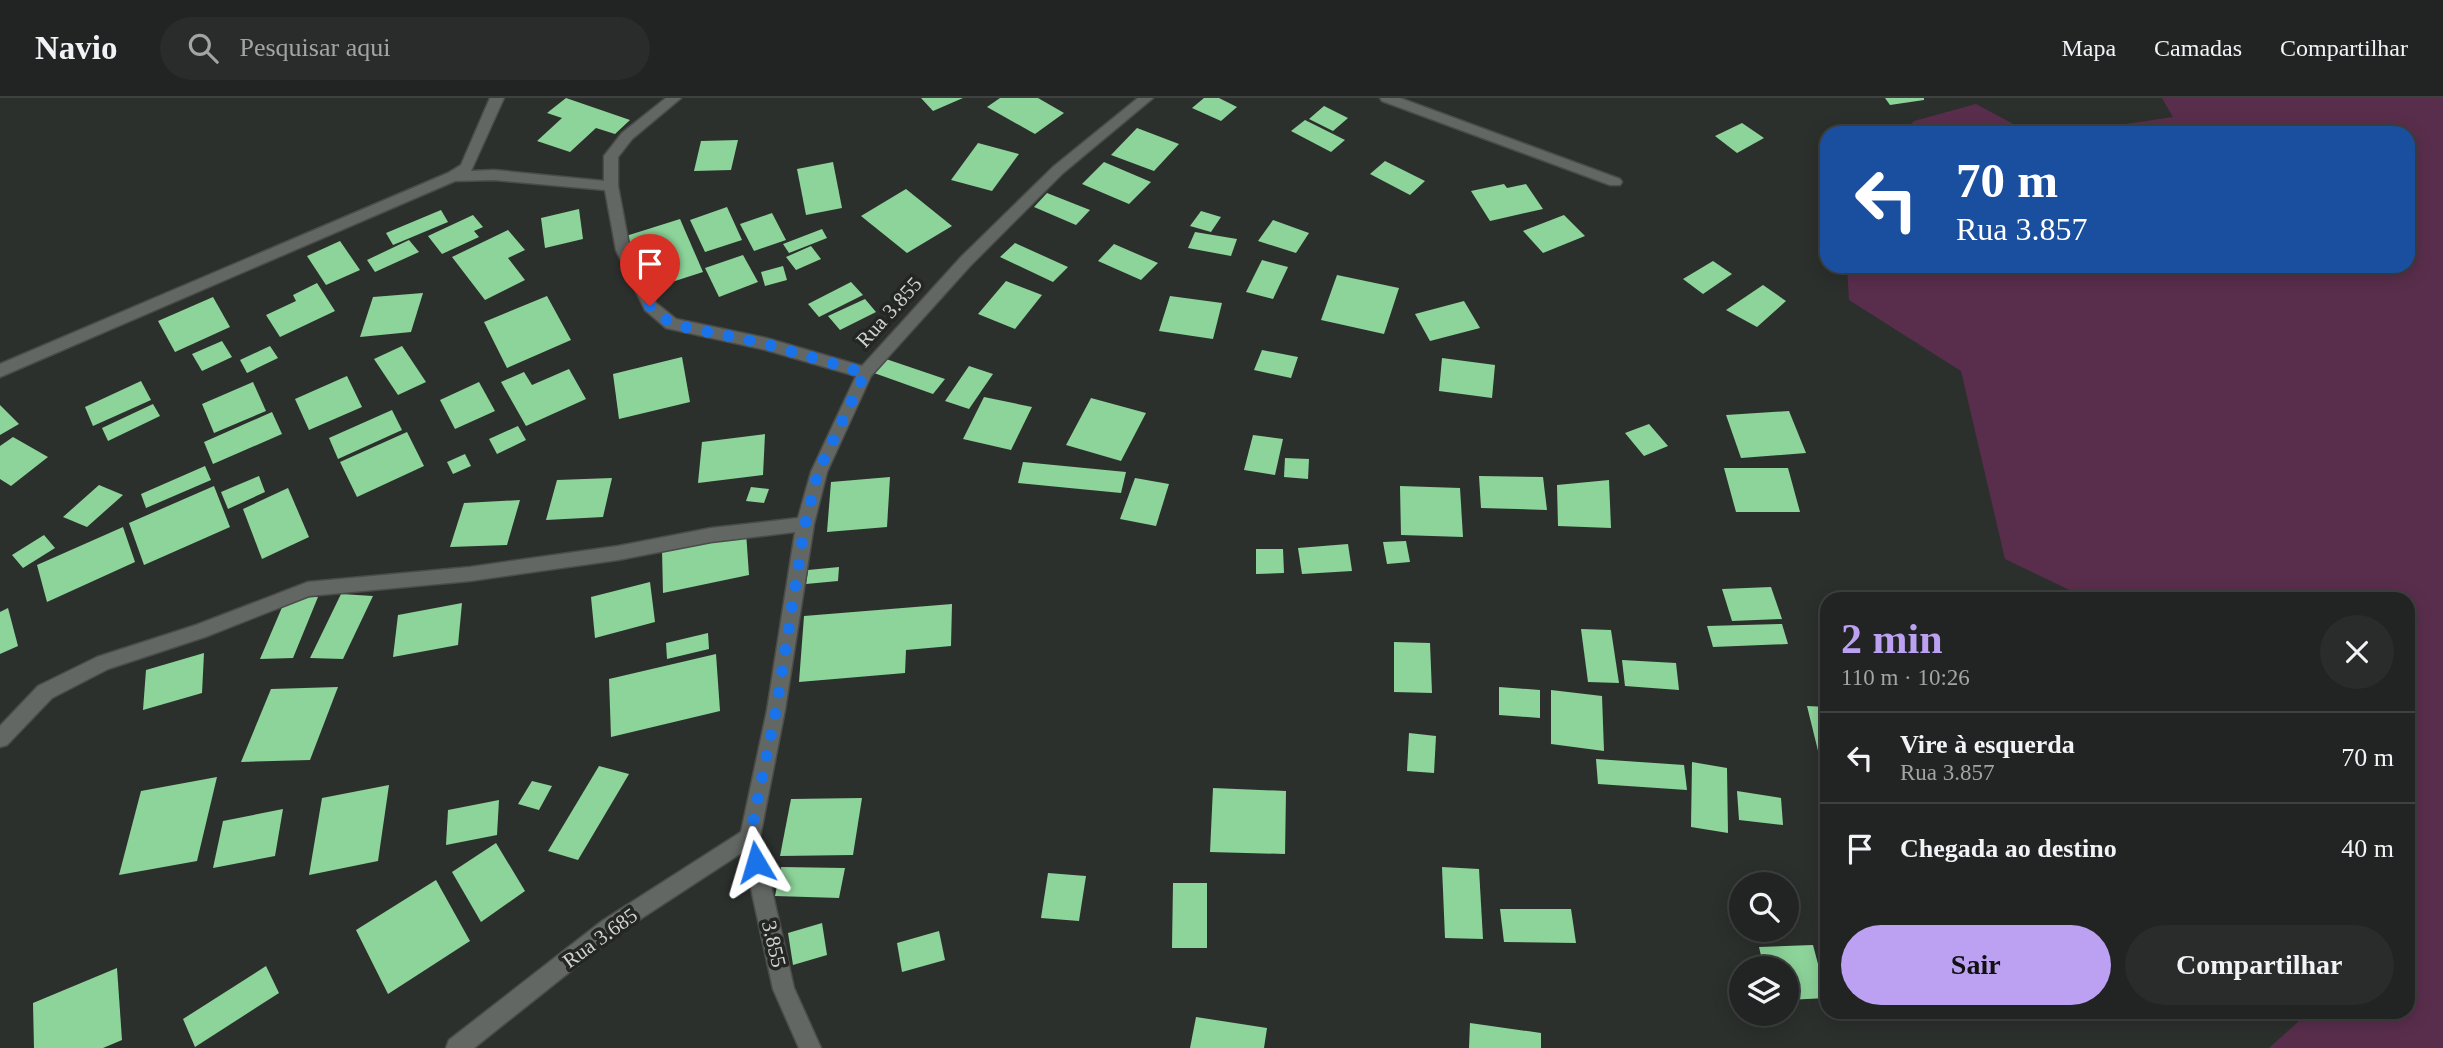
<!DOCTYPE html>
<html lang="pt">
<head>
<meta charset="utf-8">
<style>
	:root { --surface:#212422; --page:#292c2a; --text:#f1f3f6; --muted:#a2a4a5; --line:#3e4140; --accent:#bca0f2 }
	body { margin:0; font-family:Georgia,serif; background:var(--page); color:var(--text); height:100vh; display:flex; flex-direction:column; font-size:26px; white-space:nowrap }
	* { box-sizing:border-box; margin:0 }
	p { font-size:23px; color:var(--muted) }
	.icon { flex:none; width:38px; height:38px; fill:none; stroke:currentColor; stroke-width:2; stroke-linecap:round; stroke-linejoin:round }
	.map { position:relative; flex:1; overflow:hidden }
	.details { position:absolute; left:1820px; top:494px; width:595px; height:427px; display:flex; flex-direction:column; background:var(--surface); border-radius:21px; box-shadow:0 4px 18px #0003,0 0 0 2px var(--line) }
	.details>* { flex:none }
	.top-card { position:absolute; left:1820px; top:28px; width:595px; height:147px; border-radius:21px; box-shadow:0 4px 18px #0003,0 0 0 2px var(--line); background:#1a4fa0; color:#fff; overflow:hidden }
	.fabs { position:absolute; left:1729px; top:774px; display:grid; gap:14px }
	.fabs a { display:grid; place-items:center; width:70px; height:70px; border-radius:50%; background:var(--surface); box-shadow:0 4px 18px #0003,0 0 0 2px var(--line); font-size:35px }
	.pin { position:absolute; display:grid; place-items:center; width:60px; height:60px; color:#fff; margin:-72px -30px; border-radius:50% 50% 50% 0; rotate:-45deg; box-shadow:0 0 7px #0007 }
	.pin .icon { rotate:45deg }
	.me { position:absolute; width:77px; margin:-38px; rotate:353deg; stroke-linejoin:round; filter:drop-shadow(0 0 5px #0008) }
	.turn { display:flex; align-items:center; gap:24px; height:147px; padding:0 21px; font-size:32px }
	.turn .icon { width:91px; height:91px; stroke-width:2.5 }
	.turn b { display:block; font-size:49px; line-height:60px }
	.round { display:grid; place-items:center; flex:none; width:74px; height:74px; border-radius:37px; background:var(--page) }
	.summary { display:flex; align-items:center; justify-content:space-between; height:119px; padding:0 21px }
	h1 { font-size:42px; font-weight:800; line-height:52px; color:var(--accent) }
	.cta { display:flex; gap:14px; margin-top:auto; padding:14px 21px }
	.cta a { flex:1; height:80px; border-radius:42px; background:var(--accent); color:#111; font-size:28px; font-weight:800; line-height:80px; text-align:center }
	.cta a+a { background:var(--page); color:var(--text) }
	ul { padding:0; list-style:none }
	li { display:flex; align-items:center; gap:21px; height:91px; padding:0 21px; border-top:2px solid var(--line) }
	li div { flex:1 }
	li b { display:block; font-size:26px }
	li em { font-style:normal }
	header { display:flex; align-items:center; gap:42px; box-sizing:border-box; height:98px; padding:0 35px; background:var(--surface); border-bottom:2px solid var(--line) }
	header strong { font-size:33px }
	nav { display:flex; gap:38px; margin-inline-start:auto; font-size:24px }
	.search { width:490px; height:63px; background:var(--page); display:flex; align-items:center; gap:18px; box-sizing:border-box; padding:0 24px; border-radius:38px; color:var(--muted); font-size:26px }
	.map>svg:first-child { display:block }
	.green { fill:#592e4c }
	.building { fill:#8dd49a }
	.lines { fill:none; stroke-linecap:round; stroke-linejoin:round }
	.street-casing { stroke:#494c49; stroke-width:3 }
	.street { fill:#636763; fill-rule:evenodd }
	.route { stroke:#1a73e8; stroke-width:12; stroke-dasharray:0 21.6 }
	.labels { text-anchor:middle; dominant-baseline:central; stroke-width:7; stroke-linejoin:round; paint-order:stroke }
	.street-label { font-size:21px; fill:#d0d2d0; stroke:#232623 }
</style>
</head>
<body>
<header>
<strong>Navio</strong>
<div class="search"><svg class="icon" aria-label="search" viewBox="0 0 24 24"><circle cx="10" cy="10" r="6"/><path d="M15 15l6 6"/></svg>Pesquisar aqui</div>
<nav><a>Mapa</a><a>Camadas</a><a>Compartilhar</a></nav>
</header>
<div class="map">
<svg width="2443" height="950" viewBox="0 0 2443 950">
	<rect width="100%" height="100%" fill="#2c302d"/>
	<!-- green -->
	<g class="green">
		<path d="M 2162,0 L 2443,0 L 2443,950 L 2269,950 L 2309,914 L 2408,914 L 2408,500 L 2086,500 L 2005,461 L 1961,273 L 1849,202 L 1847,168 L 2408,168 L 2408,35 L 2065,35 L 2173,19 Z"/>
		<path d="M 1976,6 L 2030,35 L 1902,35 L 1914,23 Z"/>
	</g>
	<!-- building -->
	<g class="building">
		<path d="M 566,0 L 630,22 L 615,36 L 596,30 L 570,54 L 537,43 L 562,20 L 547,15 Z"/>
		<path d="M 921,0 L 963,0 L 933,13 Z"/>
		<path d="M 1000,0 L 1038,0 L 1064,15 L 1035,36 L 987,9 Z"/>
		<path d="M 1204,0 L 1219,0 L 1237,9 L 1221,23 L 1192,10 Z"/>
		<path d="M 1885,0 L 1924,0 L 1924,2 L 1890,7 Z"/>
		<path d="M 1324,8 L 1348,20 L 1333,33 L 1309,21 Z"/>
		<path d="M 1305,22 L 1345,42 L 1331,54 L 1291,33 Z"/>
		<path d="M 1742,25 L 1764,40 L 1737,55 L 1715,38 Z"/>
		<path d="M 1137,30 L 1179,46 L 1154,73 L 1111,57 Z"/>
		<path d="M 738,42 L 731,72 L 694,73 L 701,43 Z"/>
		<path d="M 978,45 L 1019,56 L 992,93 L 951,82 Z"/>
		<path d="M 1385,63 L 1425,83 L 1410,97 L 1370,76 Z"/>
		<path d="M 833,64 L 842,110 L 806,117 L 797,71 Z"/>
		<path d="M 1104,64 L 1151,84 L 1129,106 L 1082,86 Z"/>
		<path d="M 1504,86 L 1507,90 L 1526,86 L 1543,111 L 1490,123 L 1471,93 Z"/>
		<path d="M 906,91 L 952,128 L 907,155 L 861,118 Z"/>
		<path d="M 1047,95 L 1090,112 L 1076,127 L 1034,109 Z"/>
		<path d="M 727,109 L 742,142 L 705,154 L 690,122 Z"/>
		<path d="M 579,111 L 583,141 L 545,150 L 541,120 Z"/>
		<path d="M 441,112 L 448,124 L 393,147 L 386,135 Z"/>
		<path d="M 1201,113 L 1221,119 L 1211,134 L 1190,128 Z"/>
		<path d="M 772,115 L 786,142 L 754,153 L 740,126 Z"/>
		<path d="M 473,117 L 483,129 L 474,133 L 479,139 L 442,156 L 428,138 Z"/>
		<path d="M 1564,117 L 1585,138 L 1543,155 L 1523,133 Z"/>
		<path d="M 680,121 L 703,174 L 647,192 L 626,138 Z"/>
		<path d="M 1273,122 L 1309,135 L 1296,155 L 1258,143 Z"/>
		<path d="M 822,131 L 827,140 L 789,155 L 783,146 Z"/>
		<path d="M 508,132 L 525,152 L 508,160 L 525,182 L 485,202 L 452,159 Z"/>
		<path d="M 1195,134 L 1237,141 L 1231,158 L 1188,150 Z"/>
		<path d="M 409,142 L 419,154 L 375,174 L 367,162 Z"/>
		<path d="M 340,143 L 360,172 L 326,187 L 307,158 Z"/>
		<path d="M 1015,145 L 1068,169 L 1053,184 L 1000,159 Z"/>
		<path d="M 1114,146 L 1158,165 L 1141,182 L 1098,163 Z"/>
		<path d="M 811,148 L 821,161 L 796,172 L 786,159 Z"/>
		<path d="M 743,157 L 758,184 L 719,199 L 705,170 Z"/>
		<path d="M 1262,162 L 1288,169 L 1273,201 L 1246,194 Z"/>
		<path d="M 1713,163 L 1732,176 L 1703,196 L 1683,181 Z"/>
		<path d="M 783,168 L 787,182 L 765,188 L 761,174 Z"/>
		<path d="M 1337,177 L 1399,190 L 1384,236 L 1321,222 Z"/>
		<path d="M 1006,183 L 1042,197 L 1015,231 L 978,216 Z"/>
		<path d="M 851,184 L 863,197 L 819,219 L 808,206 Z"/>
		<path d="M 317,185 L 335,213 L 280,239 L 266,217 L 296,203 L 293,197 Z"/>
		<path d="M 1763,187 L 1786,203 L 1757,229 L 1726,212 Z"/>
		<path d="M 423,195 L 411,234 L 360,239 L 373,199 Z"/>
		<path d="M 547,198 L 571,242 L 507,270 L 484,224 Z"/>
		<path d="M 1170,198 L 1222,205 L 1213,241 L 1159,233 Z"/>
		<path d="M 213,199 L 230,229 L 175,254 L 158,223 Z"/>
		<path d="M 865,201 L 876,214 L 840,232 L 828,218 Z"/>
		<path d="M 1464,203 L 1480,230 L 1430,243 L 1415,216 Z"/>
		<path d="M 222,243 L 232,259 L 202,273 L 192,256 Z"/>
		<path d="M 270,248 L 278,260 L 247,275 L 240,262 Z"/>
		<path d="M 402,248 L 426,284 L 398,297 L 374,261 Z"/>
		<path d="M 1262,252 L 1298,259 L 1291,280 L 1254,272 Z"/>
		<path d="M 682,259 L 690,304 L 619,321 L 613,276 Z"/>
		<path d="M 1442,260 L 1495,267 L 1492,300 L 1439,293 Z"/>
		<path d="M 886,261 L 945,281 L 933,296 L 874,275 Z"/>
		<path d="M 969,268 L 993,276 L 969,311 L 945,303 Z"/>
		<path d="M 569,271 L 586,301 L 526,328 L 501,284 L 524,274 L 532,287 Z"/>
		<path d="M 347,278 L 362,309 L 309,332 L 295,301 Z"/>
		<path d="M 141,283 L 151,302 L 93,328 L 85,309 Z"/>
		<path d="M 253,284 L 266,313 L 214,335 L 202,306 Z"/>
		<path d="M 479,284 L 495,313 L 455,331 L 440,302 Z"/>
		<path d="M 984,299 L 1032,309 L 1011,352 L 963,341 Z"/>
		<path d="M 1091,300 L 1146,315 L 1121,363 L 1066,347 Z"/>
		<path d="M 153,306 L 160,318 L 108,343 L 102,330 Z"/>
		<path d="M 0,307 L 19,326 L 0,337 Z"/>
		<path d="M 392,312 L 402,332 L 338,361 L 329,340 Z"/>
		<path d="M 1789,313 L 1806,355 L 1741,360 L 1726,317 Z"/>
		<path d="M 272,314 L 282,336 L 213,366 L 204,344 Z"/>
		<path d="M 1649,326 L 1668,348 L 1644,358 L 1625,335 Z"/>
		<path d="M 518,328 L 526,342 L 497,356 L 489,341 Z"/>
		<path d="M 407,334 L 424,368 L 357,399 L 340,364 Z"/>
		<path d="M 765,336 L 763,377 L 698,385 L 702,344 Z"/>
		<path d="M 1253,337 L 1283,341 L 1275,377 L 1244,372 Z"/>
		<path d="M 13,339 L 48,359 L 11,388 L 0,381 L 0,348 Z"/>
		<path d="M 465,356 L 471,368 L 453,376 L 447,364 Z"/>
		<path d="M 1285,360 L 1309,361 L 1308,381 L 1284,379 Z"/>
		<path d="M 1023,364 L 1126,374 L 1121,395 L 1018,385 Z"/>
		<path d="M 205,368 L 211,382 L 146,410 L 141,396 Z"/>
		<path d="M 1724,370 L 1788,370 L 1800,414 L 1736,414 Z"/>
		<path d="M 259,378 L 265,394 L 228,411 L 221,394 Z"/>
		<path d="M 1479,378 L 1543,379 L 1547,412 L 1481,410 Z"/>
		<path d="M 890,379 L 887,429 L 827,434 L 831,384 Z"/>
		<path d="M 612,380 L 603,419 L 546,422 L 557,382 Z"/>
		<path d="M 1135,380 L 1169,386 L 1156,428 L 1120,421 Z"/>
		<path d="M 1609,382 L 1611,430 L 1558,428 L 1557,387 Z"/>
		<path d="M 99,387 L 123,397 L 87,429 L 63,419 Z"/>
		<path d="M 214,388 L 230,429 L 144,467 L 129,425 Z"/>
		<path d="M 1400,388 L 1460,390 L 1463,439 L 1401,437 Z"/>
		<path d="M 751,389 L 769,391 L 764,405 L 746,403 Z"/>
		<path d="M 288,390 L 309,439 L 262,461 L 243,411 Z"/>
		<path d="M 520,402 L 507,447 L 450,449 L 464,405 Z"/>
		<path d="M 123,429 L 135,464 L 47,504 L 37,467 Z"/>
		<path d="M 746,434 L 749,477 L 663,495 L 662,451 Z"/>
		<path d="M 44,437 L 55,450 L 23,470 L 12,457 Z"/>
		<path d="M 1406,443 L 1410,464 L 1387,466 L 1383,444 Z"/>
		<path d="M 1348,446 L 1352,473 L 1302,476 L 1298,450 Z"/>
		<path d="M 1256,451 L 1283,451 L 1284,475 L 1256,476 Z"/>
		<path d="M 839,469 L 838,483 L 806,486 L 808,472 Z"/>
		<path d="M 650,484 L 655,524 L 595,540 L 591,499 Z"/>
		<path d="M 1771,489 L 1782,521 L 1732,523 L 1722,491 Z"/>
		<path d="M 341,496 L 373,498 L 343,561 L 310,560 Z"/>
		<path d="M 318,499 L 293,560 L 260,561 L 286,500 Z"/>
		<path d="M 462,505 L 458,547 L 393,559 L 398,517 Z"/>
		<path d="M 952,506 L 951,548 L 906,552 L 905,575 L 799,584 L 804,518 Z"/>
		<path d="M 8,510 L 18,548 L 0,556 L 0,514 Z"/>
		<path d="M 1782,526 L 1788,546 L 1713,549 L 1707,528 Z"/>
		<path d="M 1581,531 L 1611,532 L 1619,585 L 1588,584 Z"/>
		<path d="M 708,535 L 709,551 L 667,561 L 666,545 Z"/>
		<path d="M 1394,544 L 1430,545 L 1432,595 L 1394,594 Z"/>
		<path d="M 204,555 L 202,595 L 143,612 L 146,572 Z"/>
		<path d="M 716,556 L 720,613 L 611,639 L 609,581 Z"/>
		<path d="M 1622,562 L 1676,565 L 1679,592 L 1625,588 Z"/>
		<path d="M 338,589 L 310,662 L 241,664 L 271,591 Z"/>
		<path d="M 1499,589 L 1540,592 L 1540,620 L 1499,617 Z"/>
		<path d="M 1551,592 L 1602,598 L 1604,653 L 1551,646 Z"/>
		<path d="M 1807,608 L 1827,609 L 1827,677 L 1824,677 Z"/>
		<path d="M 1409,635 L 1436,638 L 1434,675 L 1407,673 Z"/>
		<path d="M 1596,661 L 1684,667 L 1687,692 L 1598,686 Z"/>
		<path d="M 1692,664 L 1727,670 L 1728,735 L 1691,729 Z"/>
		<path d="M 599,668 L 629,676 L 578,762 L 548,753 Z"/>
		<path d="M 217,679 L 197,763 L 119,777 L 141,693 Z"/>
		<path d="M 532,683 L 552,688 L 539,712 L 518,706 Z"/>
		<path d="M 389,687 L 378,763 L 309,777 L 322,700 Z"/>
		<path d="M 1213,690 L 1286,693 L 1285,756 L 1210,754 Z"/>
		<path d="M 1737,693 L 1781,700 L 1783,727 L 1739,722 Z"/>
		<path d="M 862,700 L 853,757 L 780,758 L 791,701 Z"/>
		<path d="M 499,702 L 497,737 L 446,747 L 448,712 Z"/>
		<path d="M 283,711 L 275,758 L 213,770 L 223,723 Z"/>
		<path d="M 496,745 L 525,793 L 481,824 L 452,774 Z"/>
		<path d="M 781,769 L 845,770 L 839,800 L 775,798 Z"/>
		<path d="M 1442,769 L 1479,771 L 1483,841 L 1445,840 Z"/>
		<path d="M 1048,775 L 1086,778 L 1079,823 L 1041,820 Z"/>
		<path d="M 436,782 L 470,843 L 388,896 L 356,832 Z"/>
		<path d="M 1173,785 L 1207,785 L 1207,850 L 1172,850 Z"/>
		<path d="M 1500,811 L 1571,811 L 1576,845 L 1504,844 Z"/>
		<path d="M 822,825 L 827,857 L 793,867 L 788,835 Z"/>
		<path d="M 939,833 L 945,862 L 902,874 L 897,845 Z"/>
		<path d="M 1813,847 L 1827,900 L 1787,902 L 1787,870 L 1764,870 L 1759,849 Z"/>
		<path d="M 266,868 L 279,895 L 195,949 L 183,921 Z"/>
		<path d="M 117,870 L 122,942 L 103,950 L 34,950 L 33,905 Z"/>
		<path d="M 1196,919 L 1267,930 L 1264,950 L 1190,950 Z"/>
		<path d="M 1470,925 L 1541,935 L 1541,950 L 1469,950 Z"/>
	</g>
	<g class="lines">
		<!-- street casing -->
		<g class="street-casing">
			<g id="street">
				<path d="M 490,0 L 504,0 L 471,73 L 494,72 L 604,83 L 604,58 L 622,35 L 666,0 L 681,0 L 632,41 L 618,59 L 618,88 L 630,152 L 656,205 L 676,221 L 766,240 L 862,268 L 961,159 L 1053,69 L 1138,0 L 1153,0 L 1063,75 L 971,167 L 871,278 L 827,374 L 814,426 L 785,612 L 760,739 L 794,890 L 821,950 L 799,950 L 773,891 L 743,754 L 616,837 L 474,950 L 446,950 L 449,942 L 602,823 L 741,734 L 767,612 L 795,434 L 711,444 L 618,462 L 470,483 L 309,498 L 205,539 L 108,571 L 52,600 L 7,647 L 0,649 L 0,628 L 38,588 L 97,559 L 196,527 L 308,484 L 470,469 L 618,448 L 711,430 L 798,420 L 811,374 L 856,278 L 766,252 L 666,230 L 645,212 L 616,152 L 605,92 L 494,82 L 455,83 L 0,279 L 0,266 L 448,75 L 461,67 Z"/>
				<path d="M 1380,0 L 1400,0 L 1620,81 L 1622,84 L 1620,87 L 1610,87 L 1382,3 Z"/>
			</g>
		</g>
		<!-- street -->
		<use href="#street" class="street"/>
	</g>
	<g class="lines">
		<!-- route -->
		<path class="route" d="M 650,208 L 671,226 L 766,246 L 865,275 L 818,374 L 805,426 L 776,612 L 750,739 L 756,764"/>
	</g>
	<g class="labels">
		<!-- street labels -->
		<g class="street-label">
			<text transform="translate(889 214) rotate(-48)">Rua 3.855</text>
			<text transform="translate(600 840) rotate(-36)">Rua 3.685</text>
			<text transform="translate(774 846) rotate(77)">3.855</text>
		</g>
	</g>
</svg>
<div class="fabs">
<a><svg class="icon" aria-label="search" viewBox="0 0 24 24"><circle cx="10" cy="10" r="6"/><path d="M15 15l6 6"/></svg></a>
<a><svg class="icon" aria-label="layers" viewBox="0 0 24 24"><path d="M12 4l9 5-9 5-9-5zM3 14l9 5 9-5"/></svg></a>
</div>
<div class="pin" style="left:650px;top:208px;background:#d93025"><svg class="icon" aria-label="arrive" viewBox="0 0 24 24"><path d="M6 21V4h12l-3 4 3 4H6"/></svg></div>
<svg class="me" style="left:756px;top:764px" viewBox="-20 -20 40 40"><path d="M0-17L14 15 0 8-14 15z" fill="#1a73e8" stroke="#fff" stroke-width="4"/></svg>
<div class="top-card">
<div class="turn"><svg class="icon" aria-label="left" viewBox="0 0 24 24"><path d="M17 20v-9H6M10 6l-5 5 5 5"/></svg><div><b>70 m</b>Rua 3.857</div></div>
</div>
<section class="details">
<div class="summary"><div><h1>2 min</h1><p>110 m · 10:26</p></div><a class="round"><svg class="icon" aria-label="close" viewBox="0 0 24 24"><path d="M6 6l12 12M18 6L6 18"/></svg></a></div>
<ul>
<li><svg class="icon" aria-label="left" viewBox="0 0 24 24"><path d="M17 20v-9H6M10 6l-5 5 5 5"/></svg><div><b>Vire à esquerda</b><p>Rua 3.857</p></div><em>70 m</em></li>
<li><svg class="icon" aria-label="arrive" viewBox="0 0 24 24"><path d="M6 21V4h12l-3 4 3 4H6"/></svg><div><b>Chegada ao destino</b></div><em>40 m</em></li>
</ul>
<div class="cta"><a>Sair</a><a>Compartilhar</a></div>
</section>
</div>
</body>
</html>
